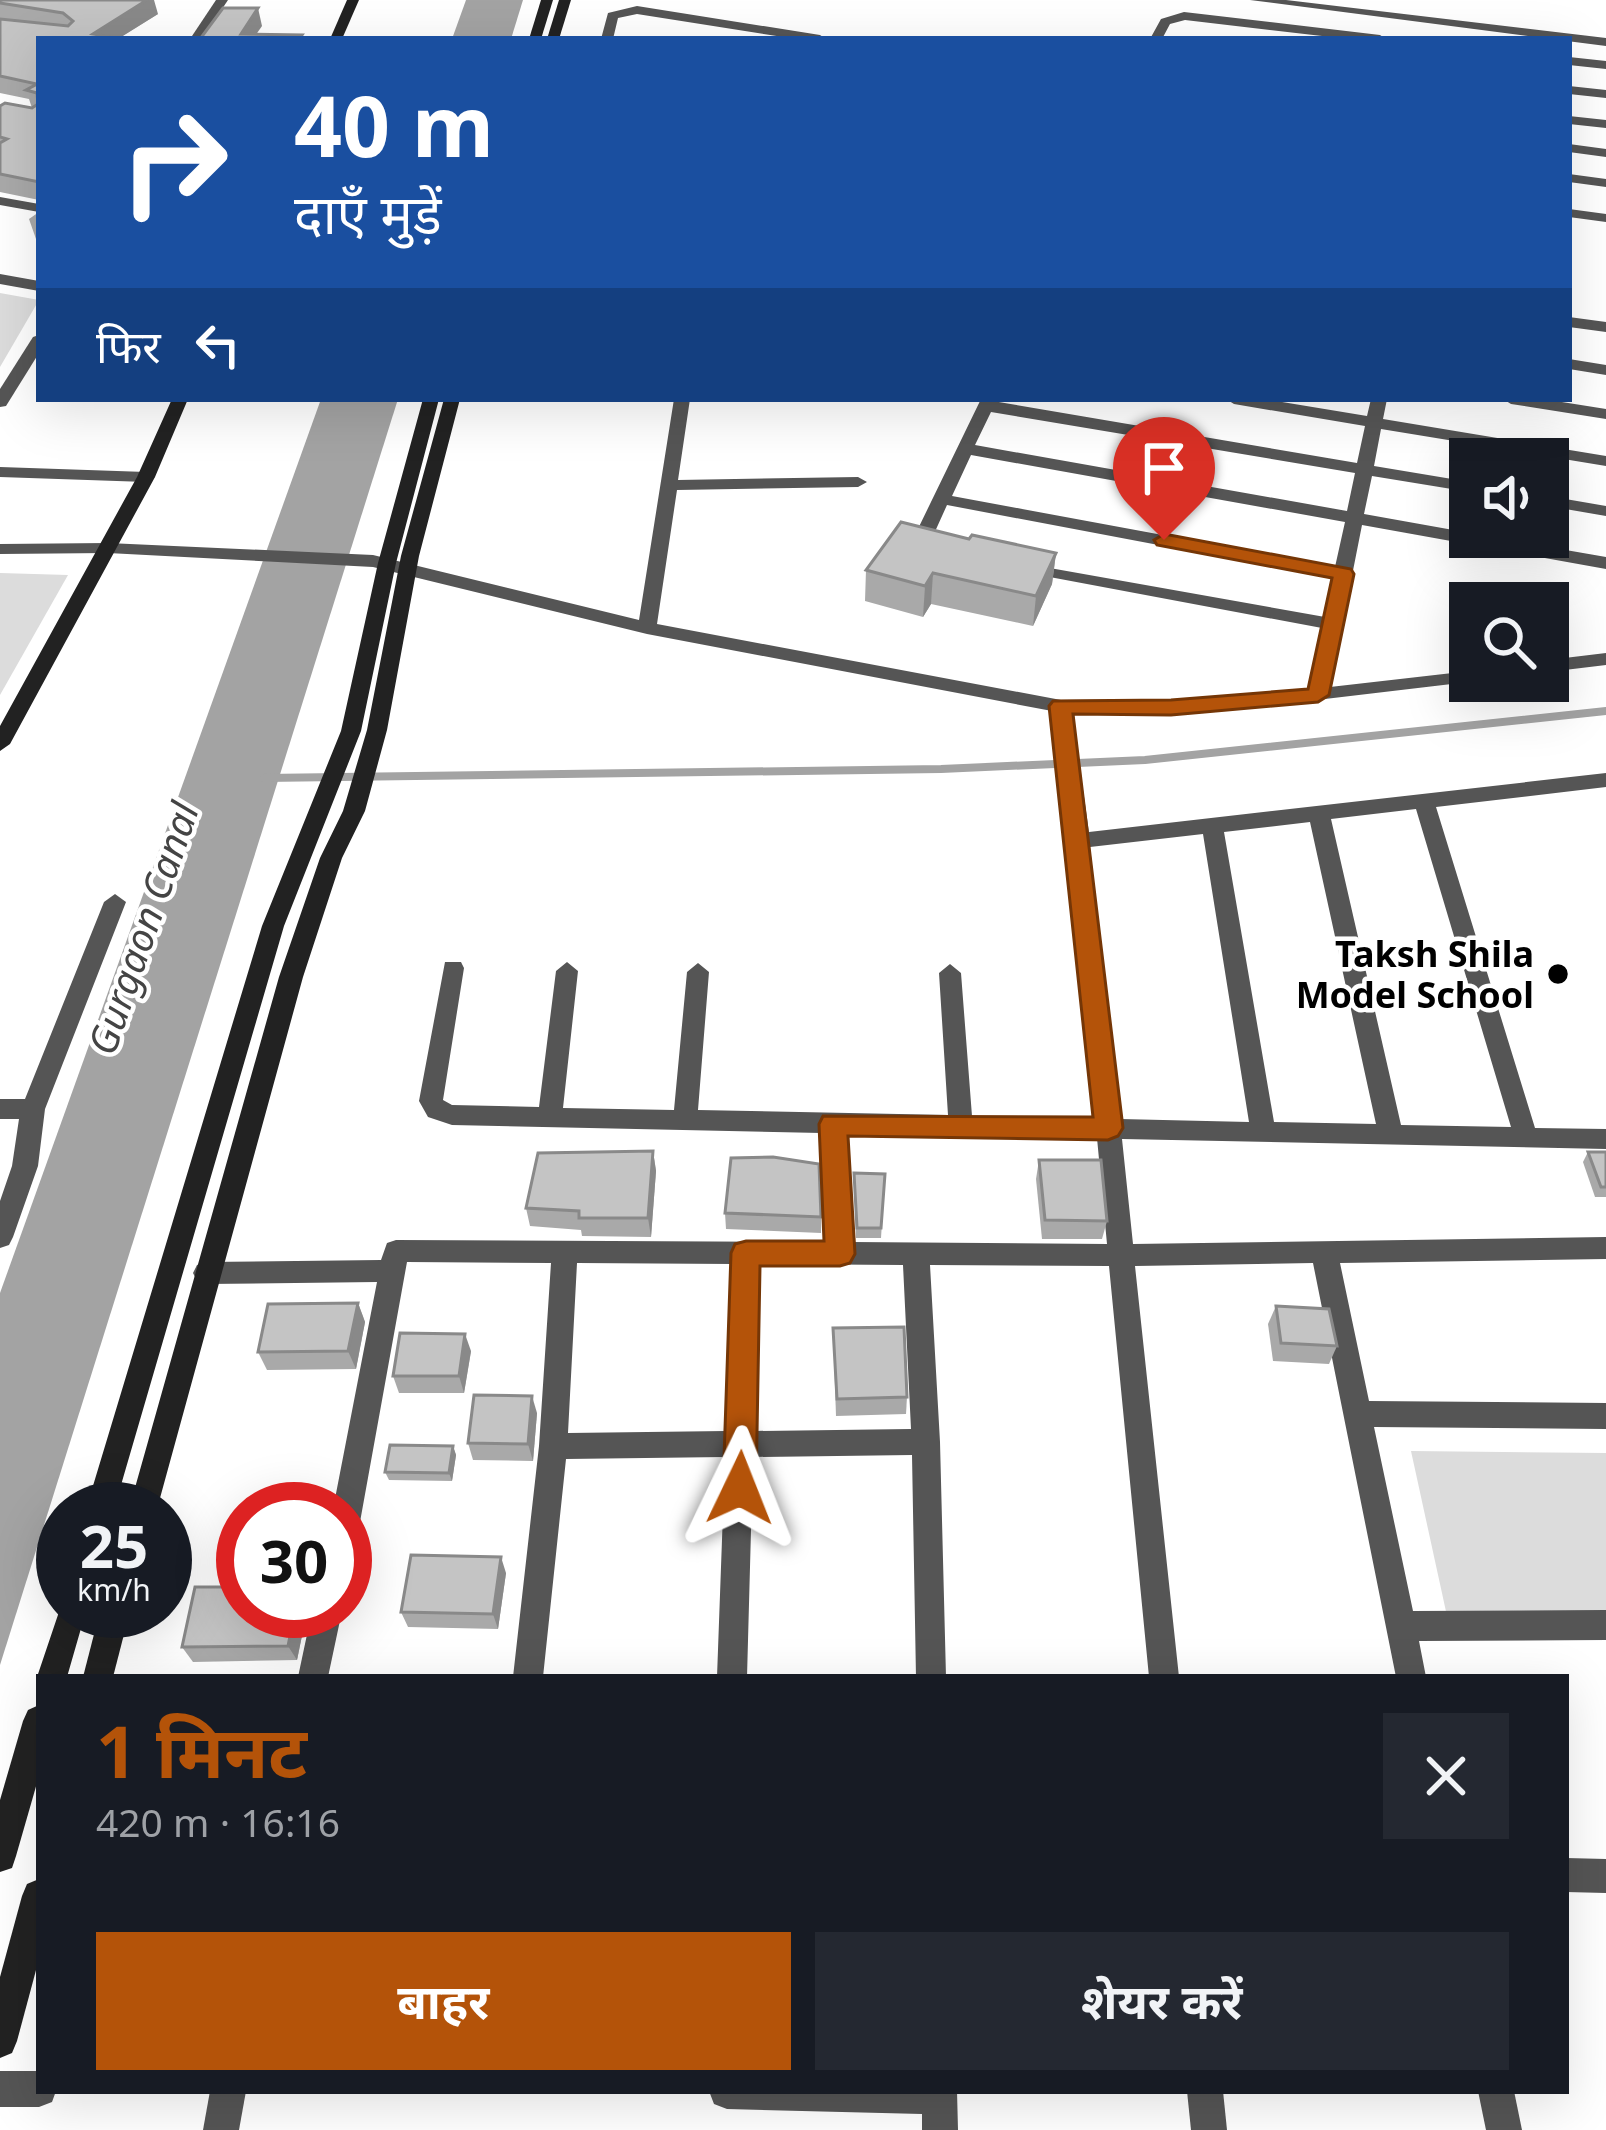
<!DOCTYPE html>
<html lang="hi">
<head>
<meta charset="utf-8">
<style>
	:root { --surface:#171b24; --page:#242831; --text:#f1f3f6; --muted:#9ea1a6; --accent:#b45309 }
	body { margin:0; font-family:"Noto Sans","Noto Sans Devanagari",sans-serif; background:var(--page); color:var(--text); height:100vh; display:flex; flex-direction:column; font-size:45px; white-space:nowrap }
	* { box-sizing:border-box; margin:0 }
	p { font-size:39px; color:var(--muted) }
	.icon { flex:none; width:66px; height:66px; fill:none; stroke:currentColor; stroke-width:2; stroke-linecap:round; stroke-linejoin:round }
	.map { position:relative; flex:1; overflow:hidden }
	.panel { position:absolute; left:36px; top:1674px; width:1533px; height:420px; display:flex; flex-direction:column; background:var(--surface); border-radius:0px; box-shadow:0 12px 48px #0002 }
	.panel>* { flex:none }
	.top-card { position:absolute; left:36px; top:36px; width:1536px; height:366px; border-radius:0px; box-shadow:0 12px 48px #0002; background:#1a4fa0; color:#fff; overflow:hidden }
	.buttons { position:absolute; left:1449px; top:438px; display:grid; gap:24px }
	.buttons a { display:grid; place-items:center; width:120px; height:120px; border-radius:0px; background:var(--surface); box-shadow:0 12px 48px #0002; font-size:60px }
	.speed { position:absolute; left:36px; top:1482px; display:flex; gap:24px; font-size:60px; font-weight:700; text-align:center }
	.speed>* { display:grid; place-content:center; width:156px; height:156px; border-radius:50%; background:var(--surface); box-shadow:0 12px 48px #0002; line-height:1 }
	.speed small { font-size:30px; font-weight:400 }
	.speed .limit { border:18px solid #d22; background:#fff; color:#111 }
	.pin { position:absolute; display:grid; place-items:center; width:102px; height:102px; color:#fff; margin:-123px -51px; border-radius:50% 50% 50% 0; rotate:-45deg; box-shadow:0 0 12px #0007 }
	.pin .icon { rotate:45deg }
	.me { position:absolute; width:132px; margin:-66px; rotate:2deg; stroke-linejoin:round; filter:drop-shadow(0 0 9px #0008) }
	.turn { display:flex; align-items:center; gap:42px; height:252px; padding:0 60px; font-size:54px }
	.turn .icon { width:156px; height:156px; stroke-width:2.5 }
	.turn b { display:block; font-size:84px; line-height:102px }
	.then { display:flex; align-items:center; height:114px; padding:0 60px; background:#0003; gap:24px; font-size:45px }
	.round { display:grid; place-items:center; flex:none; width:126px; height:126px; border-radius:0px; background:var(--page) }
	.head { display:flex; align-items:center; justify-content:space-between; height:204px; padding:0 60px }
	h1 { font-size:72px; font-weight:700; line-height:90px; color:var(--accent) }
	.action { display:flex; gap:24px; margin-top:auto; padding:24px 60px }
	.action a { flex:1; height:138px; border-radius:0px; background:var(--accent); color:#fff; font-size:48px; font-weight:700; line-height:138px; text-align:center }
	.action a+a { background:var(--page); color:var(--text) }
	.map>svg:first-child { display:block }
	.green { fill:#dcdcdc }
	.water { fill:#a3a3a3 }
	.lines { fill:none; stroke-linecap:round; stroke-linejoin:round }
	.stream { stroke:#a3a3a3; stroke-width:8 }
	.street { fill:#555; fill-rule:evenodd }
	.secondary { fill:#222; fill-rule:evenodd }
	.wall { fill:#a9a9a9 }
	.shaded-wall { fill:#898989 }
	.building { fill:#c4c4c4; stroke:#898989; stroke-width:3 }
	.route { fill:#b45309; stroke:#753606; stroke-width:3 }
	.poi-dot { fill:#000; stroke:#fff; stroke-width:4.5 }
	.labels { text-anchor:middle; dominant-baseline:central; stroke-width:9; stroke-linejoin:round; paint-order:stroke }
	.poi-label { font-size:36px; font-weight:bold; fill:#000; stroke:#fff; text-anchor:end }
	.water-label { font-size:39px; font-style:italic; fill:#444; stroke:#fff }
</style>
</head>
<body>
<div class="map">
<svg width="1606" height="2130" viewBox="0 0 1606 2130">
	<rect width="100%" height="100%" fill="#fff"/>
	<!-- green -->
	<g class="green">
		<path d="M 0,293 L 39,300 L 0,367 Z"/>
		<path d="M 0,573 L 68,575 L 0,695 Z"/>
		<path d="M 1411,1451 L 1606,1453 L 1606,1619 L 1447,1616 Z"/>
	</g>
	<!-- water -->
	<g class="water">
		<path d="M 466,0 L 523,0 L 511,39 L 452,39 Z"/>
		<path d="M 321,399 L 398,399 L 0,1665 L 0,1293 Z"/>
	</g>
	<g class="lines">
		<!-- stream -->
		<path class="stream" d="M 264,778 L 941,769 L 1145,760 L 1606,711"/>
		<!-- street -->
		<g class="street">
			<path d="M 216,0 L 228,0 L 202,39 L 190,39 Z"/>
			<path d="M 1250,0 L 1286,0 L 1606,38 L 1606,46 Z"/>
			<path d="M 637,6 L 820,35 L 826,39 L 796,39 L 637,14 L 618,18 L 613,39 L 601,39 L 608,13 Z"/>
			<path d="M 1184,12 L 1380,35 L 1386,39 L 1348,39 L 1185,20 L 1170,24 L 1162,39 L 1150,39 L 1161,19 Z"/>
			<path d="M 1569,57 L 1606,61 L 1606,69 L 1569,65 Z"/>
			<path d="M 1569,86 L 1606,90 L 1606,98 L 1569,94 Z"/>
			<path d="M 1569,116 L 1606,120 L 1606,128 L 1569,124 Z"/>
			<path d="M 1569,144 L 1606,149 L 1606,157 L 1569,152 Z"/>
			<path d="M 1569,174 L 1606,179 L 1606,187 L 1569,182 Z"/>
			<path d="M 0,197 L 39,204 L 39,212 L 0,205 Z"/>
			<path d="M 1569,209 L 1606,214 L 1606,222 L 1569,217 Z"/>
			<path d="M 0,274 L 39,281 L 39,291 L 0,284 Z"/>
			<path d="M 1569,317 L 1606,322 L 1606,332 L 1569,327 Z"/>
			<path d="M 39,335 L 39,353 L 6,406 L 0,407 L 0,389 L 33,337 Z"/>
			<path d="M 1569,359 L 1606,365 L 1606,375 L 1569,369 Z"/>
			<path d="M 674,399 L 690,399 L 678,480 L 858,477 L 867,482 L 858,487 L 677,490 L 657,624 L 1061,700 L 1223,699 L 1309,689 L 1322,628 L 1023,572 L 1014,566 L 1016,562 L 1325,617 L 1333,578 L 947,505 L 933,536 L 945,548 L 936,553 L 914,537 L 981,399 L 1357,463 L 1365,426 L 1234,404 L 1226,399 L 1264,399 L 1367,416 L 1371,399 L 1387,399 L 1383,419 L 1606,456 L 1606,466 L 1381,429 L 1374,466 L 1470,482 L 1470,492 L 1372,476 L 1364,514 L 1470,533 L 1470,537 L 1491,537 L 1606,557 L 1606,569 L 1362,525 L 1330,687 L 1470,671 L 1470,681 L 1477,681 L 1223,711 L 1072,712 L 1089,832 L 1606,773 L 1606,787 L 1436,807 L 1535,1128 L 1606,1129 L 1606,1149 L 1122,1139 L 1133,1244 L 1606,1237 L 1606,1259 L 1340,1263 L 1369,1401 L 1606,1403 L 1606,1429 L 1374,1427 L 1413,1611 L 1606,1610 L 1606,1640 L 1419,1641 L 1426,1677 L 1396,1677 L 1313,1263 L 1135,1266 L 1179,1677 L 1149,1677 L 1109,1266 L 930,1265 L 940,1442 L 946,1677 L 916,1677 L 912,1455 L 753,1457 L 747,1677 L 717,1677 L 725,1457 L 566,1459 L 543,1677 L 513,1677 L 539,1446 L 551,1263 L 407,1262 L 360,1522 L 355,1532 L 345,1536 L 345,1509 L 333,1509 L 377,1282 L 206,1284 L 197,1281 L 193,1273 L 197,1265 L 206,1262 L 381,1260 L 387,1243 L 396,1240 L 826,1242 L 821,1133 L 452,1125 L 428,1117 L 419,1101 L 445,962 L 461,962 L 464,968 L 443,1100 L 452,1105 L 539,1107 L 556,971 L 567,962 L 578,971 L 563,1108 L 674,1110 L 687,972 L 698,963 L 709,972 L 698,1110 L 948,1115 L 939,973 L 950,964 L 961,973 L 972,1116 L 1095,1118 L 1052,711 L 647,634 L 373,567 L 108,553 L 0,554 L 0,544 L 108,543 L 373,555 L 639,620 ZM 991,412 L 1355,473 L 1347,511 L 975,445 ZM 971,455 L 1345,522 L 1335,567 L 952,496 ZM 1416,809 L 1511,1127 L 1401,1125 L 1331,819 ZM 1310,822 L 1376,1124 L 1274,1122 L 1224,832 ZM 1203,834 L 1249,1122 L 1120,1119 L 1090,847 ZM 846,1133 L 1097,1138 L 1107,1244 L 852,1242 ZM 577,1263 L 733,1264 L 726,1431 L 568,1433 ZM 759,1264 L 903,1265 L 911,1429 L 754,1431 Z"/>
			<path d="M 1503,399 L 1543,399 L 1606,409 L 1606,419 L 1511,404 Z"/>
			<path d="M 0,467 L 146,472 L 155,477 L 146,482 L 0,477 Z"/>
			<path d="M 1548,496 L 1606,506 L 1606,516 L 1548,506 Z"/>
			<path d="M 1606,653 L 1606,665 L 1548,672 L 1548,660 Z"/>
			<path d="M 115,894 L 126,902 L 45,1109 L 38,1166 L 13,1237 L 9,1245 L 0,1248 L 0,1201 L 12,1166 L 19,1119 L 0,1119 L 0,1099 L 25,1099 L 104,902 Z"/>
			<path d="M 312,1611 L 342,1611 L 328,1677 L 298,1677 Z"/>
			<path d="M 1566,1858 L 1606,1859 L 1606,1893 L 1566,1892 Z"/>
			<path d="M 0,2071 L 39,2071 L 39,2091 L 56,2091 L 52,2102 L 39,2107 L 0,2107 Z"/>
			<path d="M 210,2091 L 246,2091 L 239,2130 L 203,2130 Z"/>
			<path d="M 709,2091 L 957,2091 L 958,2130 L 922,2130 L 922,2114 L 727,2109 L 714,2104 Z"/>
			<path d="M 1187,2091 L 1223,2091 L 1227,2130 L 1191,2130 Z"/>
			<path d="M 1478,2091 L 1514,2091 L 1522,2130 L 1486,2130 Z"/>
		</g>
		<!-- secondary -->
		<g class="secondary">
			<path d="M 347,0 L 359,0 L 342,39 L 330,39 Z"/>
			<path d="M 541,0 L 553,0 L 541,39 L 529,39 Z"/>
			<path d="M 559,0 L 571,0 L 559,39 L 547,39 Z"/>
			<path d="M 172,399 L 188,399 L 155,477 L 10,744 L 0,751 L 0,726 L 137,477 Z"/>
			<path d="M 423,399 L 439,399 L 396,563 L 361,731 L 284,926 L 114,1509 L 86,1509 L 262,926 L 341,731 L 378,563 Z"/>
			<path d="M 444,399 L 460,399 L 419,556 L 387,730 L 365,811 L 342,858 L 303,977 L 157,1509 L 129,1509 L 279,977 L 320,858 L 343,811 L 367,730 L 401,556 Z"/>
			<path d="M 63,1600 L 63,1611 L 86,1611 L 67,1677 L 39,1677 L 39,1683 L 37,1677 Z"/>
			<path d="M 100,1611 L 130,1611 L 113,1677 L 83,1677 Z"/>
			<path d="M 39,1705 L 39,1776 L 16,1856 L 12,1868 L 0,1872 L 0,1800 L 23,1721 L 28,1710 Z"/>
			<path d="M 39,1879 L 39,1959 L 17,2041 L 12,2053 L 0,2058 L 0,1977 L 22,1896 L 27,1884 Z"/>
		</g>
	</g>
	<!-- wall -->
	<g class="wall">
		<path d="M 0,0 L 158,14 L 119,38 L 39,39 L 39,200 L 0,192 L 0,106 L 32,108 L 29,99 L 0,93 Z"/>
		<path d="M 39,212 L 39,239 L 36,239 L 29,219 Z"/>
		<path d="M 969,539 L 1056,553 L 1052,584 L 1033,626 L 931,604 L 923,617 L 865,601 L 866,570 Z"/>
		<path d="M 653,1151 L 656,1171 L 651,1237 L 582,1236 L 581,1230 L 530,1226 L 526,1208 Z"/>
		<path d="M 1588,1152 L 1606,1152 L 1606,1197 L 1595,1197 L 1583,1162 Z"/>
		<path d="M 1039,1160 L 1107,1221 L 1102,1239 L 1042,1239 L 1036,1179 Z"/>
		<path d="M 854,1173 L 885,1174 L 881,1238 L 856,1238 Z"/>
		<path d="M 725,1213 L 821,1217 L 821,1233 L 726,1229 Z"/>
		<path d="M 358,1303 L 365,1322 L 356,1369 L 267,1370 L 258,1352 Z"/>
		<path d="M 1276,1306 L 1337,1346 L 1329,1364 L 1273,1361 L 1268,1324 Z"/>
		<path d="M 833,1328 L 907,1397 L 906,1414 L 836,1416 Z"/>
		<path d="M 471,1351 L 464,1393 L 399,1393 L 393,1376 Z"/>
		<path d="M 537,1413 L 533,1461 L 473,1460 L 468,1443 Z"/>
		<path d="M 453,1446 L 456,1455 L 452,1481 L 389,1480 L 385,1472 Z"/>
		<path d="M 506,1573 L 498,1629 L 408,1627 L 401,1612 Z"/>
		<path d="M 307,1611 L 297,1660 L 193,1662 L 182,1647 Z"/>
	</g>
	<!-- shaded-wall -->
	<g class="shaded-wall">
		<path d="M 147,0 L 154,0 L 158,14 L 118,39 L 93,34 Z"/>
		<path d="M 258,8 L 262,26 L 253,39 L 241,34 Z"/>
		<path d="M 1056,553 L 1052,584 L 1033,626 L 1036,596 Z"/>
		<path d="M 933,573 L 931,604 L 923,617 L 925,586 Z"/>
		<path d="M 653,1151 L 656,1171 L 651,1237 L 648,1218 Z"/>
		<path d="M 358,1303 L 365,1322 L 356,1369 L 348,1351 Z"/>
		<path d="M 465,1334 L 471,1351 L 464,1393 L 459,1376 Z"/>
		<path d="M 532,1396 L 537,1413 L 533,1461 L 528,1444 Z"/>
		<path d="M 453,1446 L 456,1455 L 452,1481 L 449,1473 Z"/>
		<path d="M 501,1557 L 506,1573 L 498,1629 L 493,1614 Z"/>
		<path d="M 295,1611 L 307,1611 L 297,1660 L 288,1646 Z"/>
	</g>
	<!-- building -->
	<g class="building">
		<path d="M 0,0 L 147,0 L 93,34 L 122,39 L 39,39 L 39,182 L 0,174 L 0,143 L 7,139 L 0,137 L 0,106 L 5,103 L 32,108 L 38,104 L 37,93 L 26,90 L 37,84 L 0,76 L 0,19 L 68,26 L 73,21 L 63,13 L 0,3 Z"/>
		<path d="M 223,8 L 258,8 L 241,34 L 302,35 L 299,39 L 200,39 Z"/>
		<path d="M 901,522 L 969,539 L 972,535 L 1056,553 L 1036,596 L 933,573 L 925,586 L 866,570 Z"/>
		<path d="M 653,1151 L 648,1218 L 579,1218 L 579,1211 L 526,1208 L 538,1153 Z"/>
		<path d="M 1588,1152 L 1606,1152 L 1606,1187 L 1601,1187 Z"/>
		<path d="M 773,1157 L 819,1164 L 821,1217 L 725,1213 L 731,1158 Z"/>
		<path d="M 1039,1160 L 1101,1160 L 1107,1221 L 1045,1220 Z"/>
		<path d="M 854,1173 L 885,1174 L 881,1228 L 857,1228 Z"/>
		<path d="M 358,1303 L 348,1351 L 258,1352 L 268,1304 Z"/>
		<path d="M 1276,1306 L 1329,1309 L 1337,1346 L 1281,1343 Z"/>
		<path d="M 904,1327 L 907,1397 L 837,1399 L 833,1328 Z"/>
		<path d="M 400,1333 L 465,1334 L 459,1376 L 393,1376 Z"/>
		<path d="M 474,1395 L 532,1396 L 528,1444 L 468,1443 Z"/>
		<path d="M 390,1445 L 453,1446 L 449,1473 L 385,1472 Z"/>
		<path d="M 411,1555 L 501,1557 L 493,1614 L 401,1612 Z"/>
		<path d="M 195,1587 L 243,1587 L 243,1611 L 295,1611 L 288,1646 L 182,1647 Z"/>
	</g>
	<!-- route -->
	<path class="route" d="M 1164,534 L 1351,569 L 1354,574 L 1329,695 L 1318,702 L 1171,715 L 1073,714 L 1123,1128 L 1118,1136 L 1108,1140 L 848,1136 L 855,1254 L 850,1263 L 840,1266 L 760,1266 L 756,1488 L 751,1499 L 740,1503 L 728,1499 L 723,1488 L 731,1253 L 735,1244 L 746,1241 L 824,1241 L 819,1124 L 823,1116 L 1093,1117 L 1049,706 L 1053,701 L 1171,700 L 1308,689 L 1332,578 L 1157,545 L 1154,540 Z"/>
	<!-- markers -->
	<circle class="poi-dot" cx="1558" cy="974" r="12"/>
	<g class="labels">
		<!-- poi labels -->
		<g class="poi-label">
			<text x="1534" y="953">Taksh Shila<tspan x="1534" dy="41">Model School</tspan></text>
		</g>
		<!-- water labels -->
		<g class="water-label">
			<text transform="translate(142 928) rotate(-71)">Gurgaon Canal</text>
		</g>
	</g>
</svg>
<div class="buttons">
<a><svg class="icon" aria-label="sound" viewBox="0 0 24 24"><path d="M4 9h4l5-4v14l-5-4H4zM17 9q2 3 0 6"/></svg></a>
<a><svg class="icon" aria-label="search" viewBox="0 0 24 24"><circle cx="10" cy="10" r="6"/><path d="M15 15l6 6"/></svg></a>
</div>
<div class="speed"><div>25<small>km/h</small></div><div class="limit">30</div></div>
<div class="pin" style="left:1164px;top:540px;background:#d93025"><svg class="icon" aria-label="arrive" viewBox="0 0 24 24"><path d="M6 21V4h12l-3 4 3 4H6"/></svg></div>
<svg class="me" style="left:740px;top:1488px" viewBox="-20 -20 40 40"><path d="M0-17L14 15 0 8-14 15z" fill="#b45309" stroke="#fff" stroke-width="4"/></svg>
<div class="top-card">
<div class="turn"><svg class="icon" aria-label="right" viewBox="0 0 24 24"><path d="M7 20v-9h11M14 6l5 5-5 5"/></svg><div><b>40 m</b>दाएँ मुड़ें</div></div>
<div class="then">फिर<svg class="icon" aria-label="left" viewBox="0 0 24 24"><path d="M17 20v-9H6M10 6l-5 5 5 5"/></svg></div>
</div>
<section class="panel">
<div class="head"><div><h1>1 मिनट</h1><p>420 m · 16:16</p></div><a class="round"><svg class="icon" aria-label="close" viewBox="0 0 24 24"><path d="M6 6l12 12M18 6L6 18"/></svg></a></div>
<div class="action"><a>बाहर</a><a>शेयर करें</a></div>
</section>
</div>
</body>
</html>
